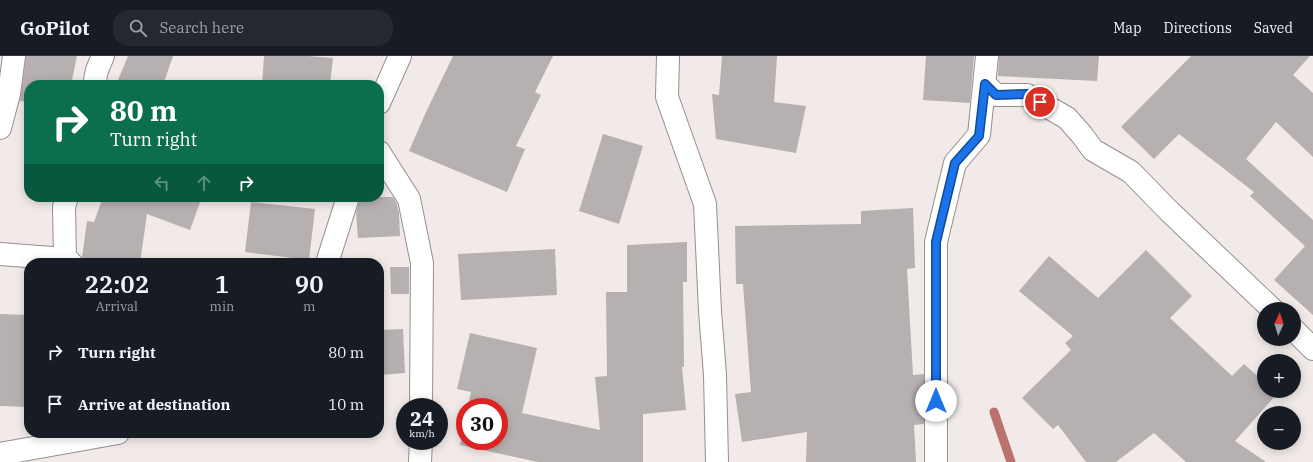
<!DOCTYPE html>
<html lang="en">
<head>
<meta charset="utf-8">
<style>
	:root { --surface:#171b24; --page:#242831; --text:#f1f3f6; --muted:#9ea1a6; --line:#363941 }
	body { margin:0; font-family:"IBM Plex Serif",serif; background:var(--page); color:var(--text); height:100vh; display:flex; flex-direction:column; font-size:15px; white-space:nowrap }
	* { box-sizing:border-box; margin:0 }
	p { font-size:13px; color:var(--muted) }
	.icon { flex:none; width:22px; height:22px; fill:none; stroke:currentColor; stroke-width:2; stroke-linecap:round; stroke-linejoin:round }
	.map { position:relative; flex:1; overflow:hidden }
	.sheet { position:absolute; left:24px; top:202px; width:360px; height:180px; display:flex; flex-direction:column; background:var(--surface); border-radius:16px; box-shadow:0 2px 10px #0003 }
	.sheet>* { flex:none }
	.top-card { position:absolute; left:24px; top:24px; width:360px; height:122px; border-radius:16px; box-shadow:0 2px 10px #0003; background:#0b6e4f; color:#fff; overflow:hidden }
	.needle { width:26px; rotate:4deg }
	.fabs { position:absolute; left:1257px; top:246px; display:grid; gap:8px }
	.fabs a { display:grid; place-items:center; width:44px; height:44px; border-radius:50%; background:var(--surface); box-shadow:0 2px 10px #0003; font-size:20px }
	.speed { position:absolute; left:396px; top:342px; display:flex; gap:8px; font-size:20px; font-weight:700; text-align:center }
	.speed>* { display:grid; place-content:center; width:52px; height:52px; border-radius:50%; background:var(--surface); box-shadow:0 2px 10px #0003; line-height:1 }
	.speed small { font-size:10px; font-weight:400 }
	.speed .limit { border:6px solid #d22; background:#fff; color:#111 }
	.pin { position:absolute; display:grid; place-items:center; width:34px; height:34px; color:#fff; margin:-17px; border:2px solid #fff; border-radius:50%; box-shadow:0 1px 4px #0007 }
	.me { position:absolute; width:44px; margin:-22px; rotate:0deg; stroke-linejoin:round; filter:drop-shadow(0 0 3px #0008) }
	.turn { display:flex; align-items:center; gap:14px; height:84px; padding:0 20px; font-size:18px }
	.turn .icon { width:52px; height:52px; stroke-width:2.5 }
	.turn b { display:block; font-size:28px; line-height:34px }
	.lanes { display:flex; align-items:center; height:38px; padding:0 20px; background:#0003; justify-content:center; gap:20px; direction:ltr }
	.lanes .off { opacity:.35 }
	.eta { display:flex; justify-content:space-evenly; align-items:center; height:68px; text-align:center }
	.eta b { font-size:24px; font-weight:600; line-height:28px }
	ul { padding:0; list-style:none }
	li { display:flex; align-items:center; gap:12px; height:52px; padding:0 20px }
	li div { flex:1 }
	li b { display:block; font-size:15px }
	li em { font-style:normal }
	header { display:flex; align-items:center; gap:24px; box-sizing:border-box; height:56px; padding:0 20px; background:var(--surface); border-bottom:1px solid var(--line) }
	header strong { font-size:19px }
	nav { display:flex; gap:22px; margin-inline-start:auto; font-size:14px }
	.search { width:280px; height:36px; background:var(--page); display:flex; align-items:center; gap:10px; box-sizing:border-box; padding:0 14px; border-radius:16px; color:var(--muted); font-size:15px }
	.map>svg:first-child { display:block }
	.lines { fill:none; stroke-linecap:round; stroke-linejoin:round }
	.stream { stroke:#b9726e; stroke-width:9 }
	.building { fill:#b7b0b0 }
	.minor-casing { stroke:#958f8e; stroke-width:24 }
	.minor { stroke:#fff; stroke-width:22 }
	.route-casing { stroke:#114b97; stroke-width:10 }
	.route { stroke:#1a73e8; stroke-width:7 }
</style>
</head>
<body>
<header>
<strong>GoPilot</strong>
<div class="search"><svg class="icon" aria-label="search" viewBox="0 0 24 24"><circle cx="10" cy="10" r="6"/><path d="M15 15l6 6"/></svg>Search here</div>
<nav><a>Map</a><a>Directions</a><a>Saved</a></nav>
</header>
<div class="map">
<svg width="1313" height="406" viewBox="0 0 1313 406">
	<rect width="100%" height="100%" fill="#f1eae9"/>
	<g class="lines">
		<!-- stream -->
		<path class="stream" d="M 994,356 L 1011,406"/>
	</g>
	<!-- building -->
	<g class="building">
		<path d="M 26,0 L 77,0 L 71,29 L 29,29 L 29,46 L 20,45 Z"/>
		<path d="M 128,0 L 173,0 L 163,29 L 116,29 Z"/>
		<path d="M 264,0 L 308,0 L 333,2 L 330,29 L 262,29 Z"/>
		<path d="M 453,0 L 553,0 L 535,36 L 541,39 L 516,90 L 525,93 L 507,136 L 409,95 L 426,56 Z"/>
		<path d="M 722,0 L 777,0 L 774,46 L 806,50 L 796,97 L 716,83 L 712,38 L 719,39 Z"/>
		<path d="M 926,0 L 974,0 L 970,47 L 923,44 Z"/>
		<path d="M 999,0 L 1099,0 L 1097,25 L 998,20 Z"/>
		<path d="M 1191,0 L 1310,0 L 1293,19 L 1313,37 L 1313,101 L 1276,66 L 1246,103 L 1313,164 L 1313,259 L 1274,224 L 1305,190 L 1250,140 L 1254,136 L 1179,78 L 1154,103 L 1121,71 Z"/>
		<path d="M 603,78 L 643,90 L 619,168 L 579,155 Z"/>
		<path d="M 103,141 L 202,141 L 190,174 L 147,158 L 140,207 L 83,207 L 82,202 L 87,165 L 94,166 Z"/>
		<path d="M 360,141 L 393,141 L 397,148 L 399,158 L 400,180 L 358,182 L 356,157 Z"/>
		<path d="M 251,146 L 315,153 L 309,204 L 245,196 Z"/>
		<path d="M 913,152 L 915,212 L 907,213 L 913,319 L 924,318 L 924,368 L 914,369 L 916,406 L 806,406 L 807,376 L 742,386 L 735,338 L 751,336 L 743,228 L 736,228 L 735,170 L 861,168 L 861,155 Z"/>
		<path d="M 687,186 L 687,226 L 683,226 L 684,311 L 682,311 L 686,354 L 643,358 L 643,406 L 538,406 L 460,389 L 465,366 L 465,385 L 499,385 L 499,351 L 468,351 L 471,336 L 457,333 L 470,277 L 537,292 L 522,357 L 600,374 L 595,321 L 607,320 L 606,236 L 627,236 L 627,189 Z"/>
		<path d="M 555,193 L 557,239 L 461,244 L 458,198 Z"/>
		<path d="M 1146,194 L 1192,240 L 1170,262 L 1232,320 L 1244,308 L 1264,326 L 1264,335 L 1274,335 L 1277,338 L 1235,385 L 1266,406 L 1186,406 L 1154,377 L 1116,406 L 1086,406 L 1058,369 L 1053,373 L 1022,342 L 1071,294 L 1065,287 L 1073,280 L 1019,235 L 1049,200 L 1098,242 Z"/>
		<path d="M 390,211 L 409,211 L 409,238 L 391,238 Z"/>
		<path d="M 0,258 L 29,259 L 28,351 L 0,350 Z"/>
		<path d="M 403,273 L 405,317 L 379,319 L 379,274 Z"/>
	</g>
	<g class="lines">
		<!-- minor casing -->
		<g class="minor-casing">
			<g id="minor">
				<path d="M 668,0 L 667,41 L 705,148 L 710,255 L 715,319 L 717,406"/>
				<path d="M 985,28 L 996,39 L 1027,39 L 1067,62 L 1082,79 L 1093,94 L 1131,116 L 1169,155 L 1272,253"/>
				<path d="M 94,29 L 97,14 L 103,0"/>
				<path d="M 379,47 L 400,0"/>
				<path d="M 0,72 L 9,38 L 14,0"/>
				<path d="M 379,96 L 409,143 L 422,207 L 421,351"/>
				<path d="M 0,198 L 65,203 L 71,207"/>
				<path d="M 65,203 L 64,151 L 67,141"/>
				<path d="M 327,207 L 348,141"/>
				<path d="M 1294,274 L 1313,293"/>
				<path d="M 0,398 L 118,377"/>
				<path d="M 420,406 L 421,385"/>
				<path d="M 936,406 L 936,186 L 955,107 L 979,79 L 987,0"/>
			</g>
		</g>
		<!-- minor -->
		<use href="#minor" class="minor"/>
	</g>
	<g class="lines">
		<!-- route casing -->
		<g class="route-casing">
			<path id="route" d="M 936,345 L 936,186 L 955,107 L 979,80 L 985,28 L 996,39 L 1027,38 L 1040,46"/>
		</g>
		<!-- route -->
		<use href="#route" class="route"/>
	</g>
</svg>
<div class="fabs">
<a><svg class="needle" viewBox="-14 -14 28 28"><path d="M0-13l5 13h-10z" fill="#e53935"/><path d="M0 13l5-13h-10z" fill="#9ea1a6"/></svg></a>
<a>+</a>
<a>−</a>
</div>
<div class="speed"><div>24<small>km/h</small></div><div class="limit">30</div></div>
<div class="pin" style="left:1040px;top:46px;background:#d93025"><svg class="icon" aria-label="arrive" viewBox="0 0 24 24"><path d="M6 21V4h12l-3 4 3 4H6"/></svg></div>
<svg class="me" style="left:936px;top:345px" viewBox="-20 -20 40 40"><circle r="19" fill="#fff"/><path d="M0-13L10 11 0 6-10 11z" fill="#1a73e8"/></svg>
<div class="top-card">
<div class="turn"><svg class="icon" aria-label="right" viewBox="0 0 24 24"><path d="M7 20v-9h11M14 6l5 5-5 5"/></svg><div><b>80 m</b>Turn right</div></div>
<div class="lanes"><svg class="icon off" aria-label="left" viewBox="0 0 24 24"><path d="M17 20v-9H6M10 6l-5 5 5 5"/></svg><svg class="icon off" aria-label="ahead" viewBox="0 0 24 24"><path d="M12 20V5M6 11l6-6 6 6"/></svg><svg class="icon" aria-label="right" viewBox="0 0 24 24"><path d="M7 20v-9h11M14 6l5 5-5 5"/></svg></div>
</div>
<section class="sheet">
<div class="eta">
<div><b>22:02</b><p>Arrival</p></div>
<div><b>1</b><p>min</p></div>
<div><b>90</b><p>m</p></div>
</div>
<ul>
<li><svg class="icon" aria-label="right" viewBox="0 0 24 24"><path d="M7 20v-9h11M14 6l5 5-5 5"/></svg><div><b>Turn right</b></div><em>80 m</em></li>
<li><svg class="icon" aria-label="arrive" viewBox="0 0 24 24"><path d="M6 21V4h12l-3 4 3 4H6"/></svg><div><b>Arrive at destination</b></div><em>10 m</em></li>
</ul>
</section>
</div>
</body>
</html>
